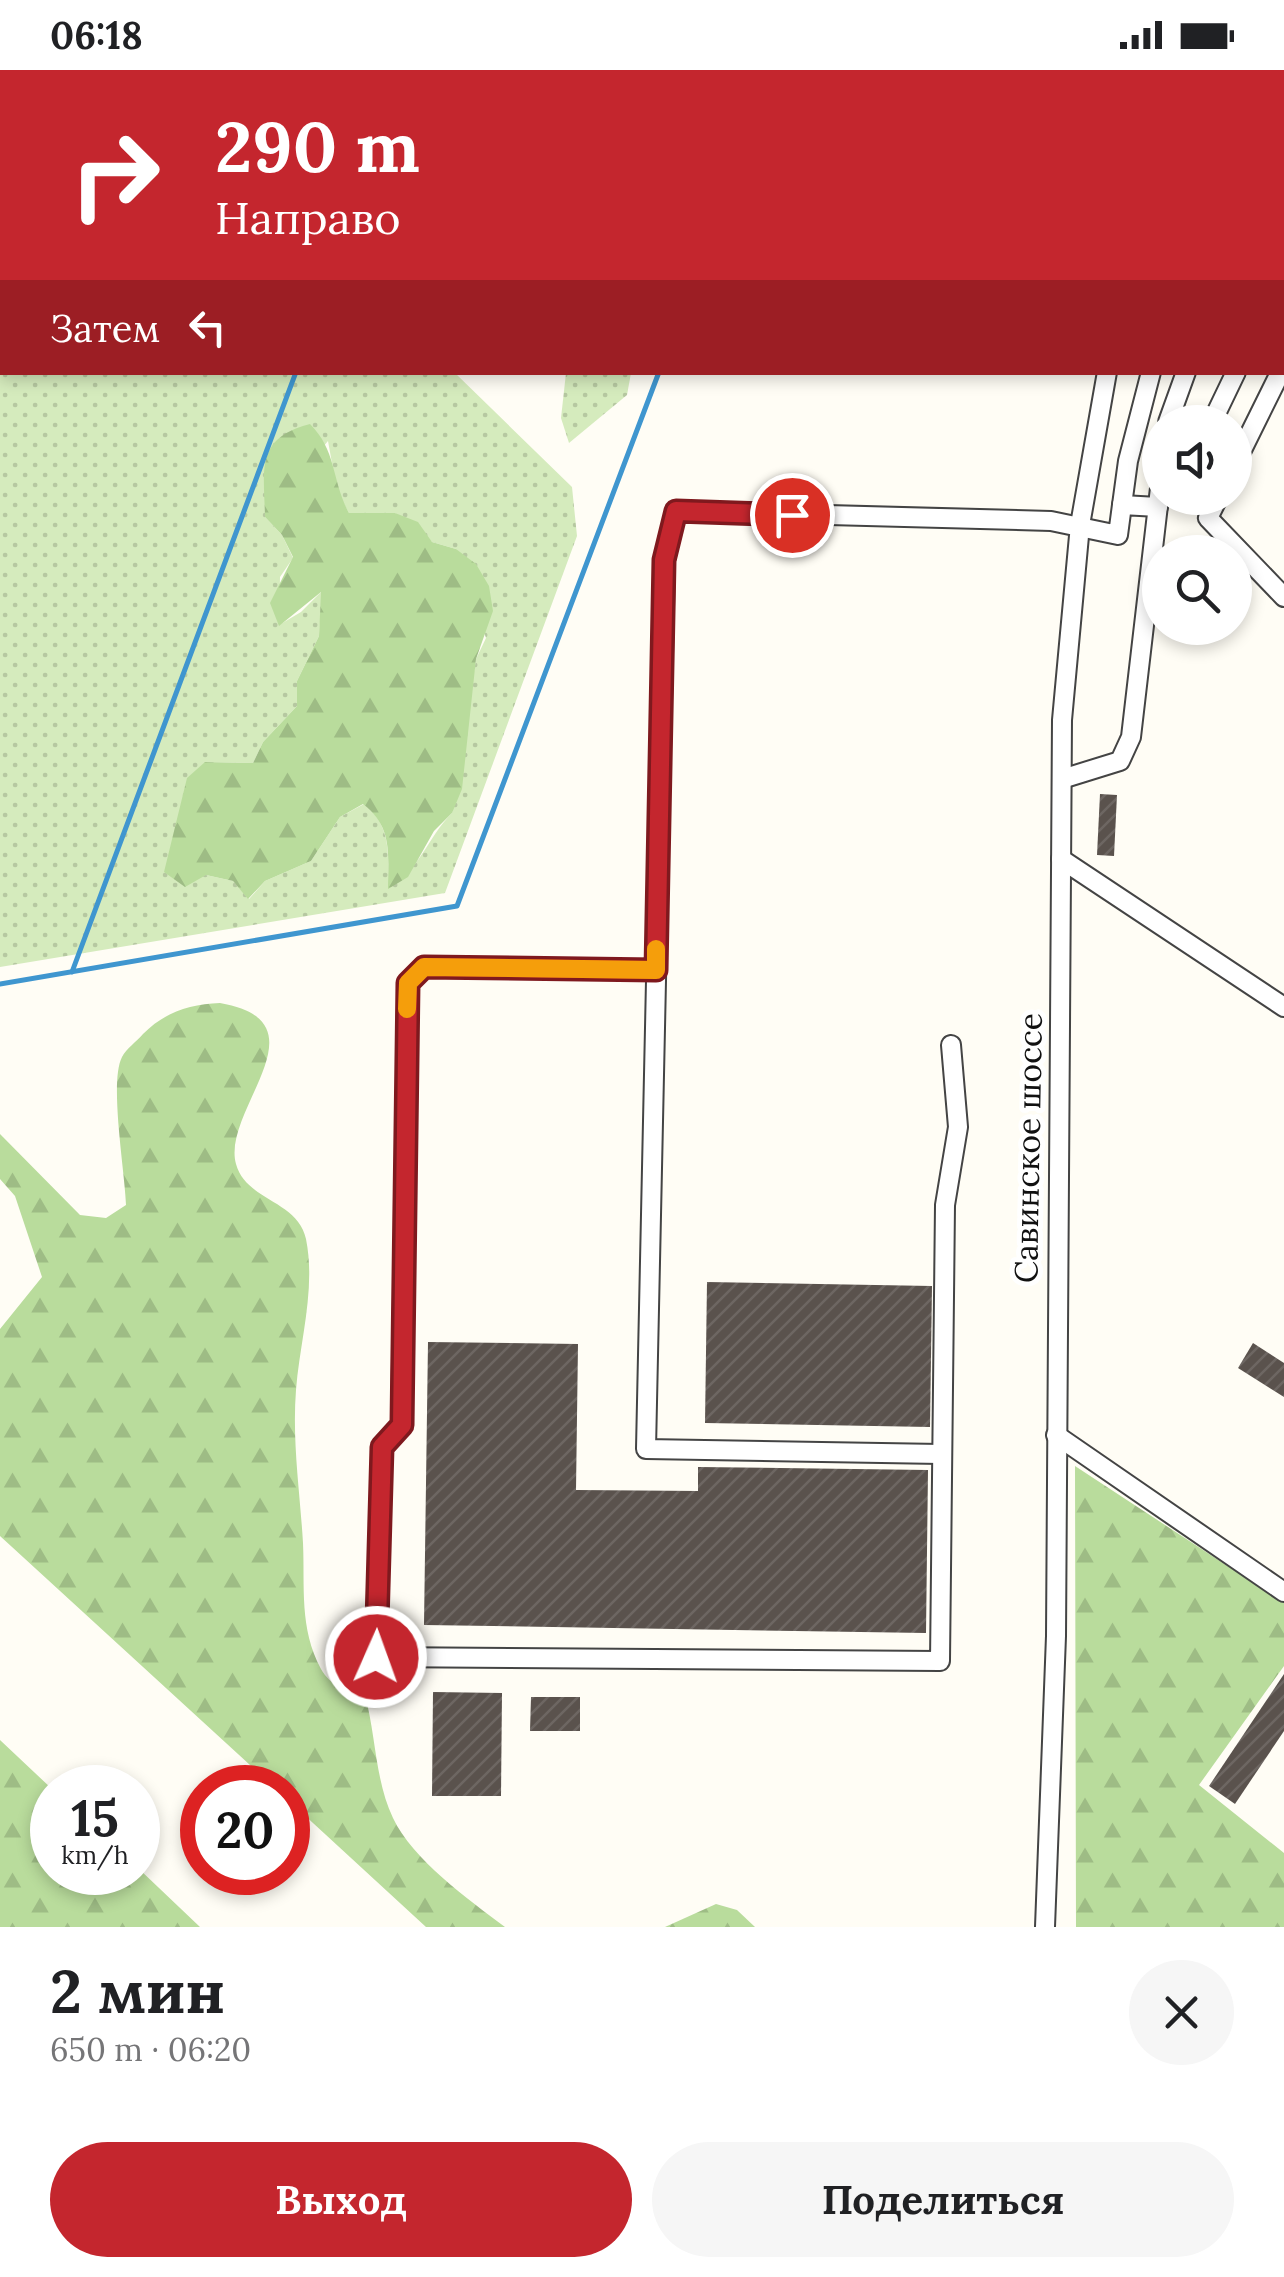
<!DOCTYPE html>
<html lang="ru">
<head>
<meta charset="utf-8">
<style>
	:root { --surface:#fff; --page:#f6f6f6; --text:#202124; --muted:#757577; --accent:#c4262e }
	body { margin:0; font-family:Lora,serif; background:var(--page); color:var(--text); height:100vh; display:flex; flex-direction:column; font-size:38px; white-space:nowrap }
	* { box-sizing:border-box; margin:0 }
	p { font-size:32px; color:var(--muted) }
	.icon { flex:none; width:55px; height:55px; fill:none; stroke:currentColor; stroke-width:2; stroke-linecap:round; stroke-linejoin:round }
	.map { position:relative; height:1857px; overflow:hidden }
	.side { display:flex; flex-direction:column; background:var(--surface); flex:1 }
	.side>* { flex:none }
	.banner { position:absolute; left:0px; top:0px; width:1285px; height:305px; box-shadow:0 5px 15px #0003; background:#c4262e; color:#fff; overflow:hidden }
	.tools { position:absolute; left:1142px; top:335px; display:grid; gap:20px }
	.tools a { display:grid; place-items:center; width:110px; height:110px; border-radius:50%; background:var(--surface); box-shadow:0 5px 15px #0003; font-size:50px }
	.speed { position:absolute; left:30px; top:1695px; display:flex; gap:20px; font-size:50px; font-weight:700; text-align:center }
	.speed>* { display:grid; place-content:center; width:130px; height:130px; border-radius:50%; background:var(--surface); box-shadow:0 5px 15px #0003; line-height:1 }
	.speed small { font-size:25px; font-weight:400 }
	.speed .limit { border:15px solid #d22; background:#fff; color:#111 }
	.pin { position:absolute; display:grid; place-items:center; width:85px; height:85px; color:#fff; margin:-42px; border:5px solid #fff; border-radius:50%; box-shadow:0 2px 10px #0007 }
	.me { position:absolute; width:110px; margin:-55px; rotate:2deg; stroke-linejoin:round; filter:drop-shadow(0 0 8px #0008) }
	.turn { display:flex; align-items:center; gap:35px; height:210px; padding:0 50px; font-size:45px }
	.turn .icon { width:130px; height:130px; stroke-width:2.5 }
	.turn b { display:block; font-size:70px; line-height:85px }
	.then { display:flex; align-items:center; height:95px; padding:0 50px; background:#0003; gap:20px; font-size:38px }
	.round { display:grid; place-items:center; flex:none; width:105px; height:105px; border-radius:52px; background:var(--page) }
	.headline { display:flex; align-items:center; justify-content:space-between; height:170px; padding:0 50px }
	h1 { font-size:60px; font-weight:800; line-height:75px }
	.cta { display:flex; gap:20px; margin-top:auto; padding:20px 50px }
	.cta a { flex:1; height:115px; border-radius:60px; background:var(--accent); color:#fff; font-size:40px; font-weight:800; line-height:115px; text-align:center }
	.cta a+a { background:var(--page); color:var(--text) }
	.status { display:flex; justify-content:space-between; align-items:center; height:70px; padding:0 50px; background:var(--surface); direction:ltr }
	.status svg { height:28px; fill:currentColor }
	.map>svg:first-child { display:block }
	.green { fill:url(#green-dots); fill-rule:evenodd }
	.forest { fill:url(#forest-firs) }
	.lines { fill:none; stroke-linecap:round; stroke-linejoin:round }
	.stream { stroke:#3f96cf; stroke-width:5 }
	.building { fill:url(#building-hatch) }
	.minor-casing { stroke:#444; stroke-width:22 }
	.minor { stroke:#fff; stroke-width:18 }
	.route-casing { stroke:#7f191e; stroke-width:25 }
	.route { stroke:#c4262e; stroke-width:18 }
	.slow { stroke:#f59e0b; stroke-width:18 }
	.labels { text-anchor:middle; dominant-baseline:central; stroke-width:10; stroke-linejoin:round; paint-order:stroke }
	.street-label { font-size:32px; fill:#111; stroke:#fff }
</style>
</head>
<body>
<div class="status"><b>06:18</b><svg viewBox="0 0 49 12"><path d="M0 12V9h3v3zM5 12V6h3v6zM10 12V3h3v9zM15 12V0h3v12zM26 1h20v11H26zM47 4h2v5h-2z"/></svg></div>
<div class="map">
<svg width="1284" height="1857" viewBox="0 0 1284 1857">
	<defs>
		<pattern id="green-dots" width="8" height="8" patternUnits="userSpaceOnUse" patternTransform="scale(2.5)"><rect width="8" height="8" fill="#d5ebbd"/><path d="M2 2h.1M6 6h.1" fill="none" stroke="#b6c8a1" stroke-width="1.8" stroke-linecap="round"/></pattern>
		<pattern id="forest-firs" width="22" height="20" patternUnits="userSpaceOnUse" patternTransform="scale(2.5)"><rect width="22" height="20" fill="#b9dc9c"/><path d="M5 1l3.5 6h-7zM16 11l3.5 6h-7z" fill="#9ebc85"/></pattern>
		<pattern id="building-hatch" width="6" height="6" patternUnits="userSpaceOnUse" patternTransform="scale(2.5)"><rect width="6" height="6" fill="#5a524d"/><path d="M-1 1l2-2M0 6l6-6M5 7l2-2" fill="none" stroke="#6d6662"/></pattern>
	</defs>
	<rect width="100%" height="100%" fill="#fffdf5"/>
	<!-- green -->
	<g class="green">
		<path d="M 0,0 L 271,0 L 2,2 L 2,302 L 455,303 L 572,417 L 577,466 L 445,823 L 0,897 ZM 328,371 L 337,421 L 349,443 L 395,443 L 432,472 L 456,479 L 486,568 L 476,589 L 452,743 C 427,768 419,802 388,817 C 388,783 392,757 364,734 L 340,747 L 311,791 L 265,811 L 249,829 L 233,811 L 206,805 L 205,692 L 253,693 L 263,672 L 297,636 L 297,611 L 319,566 L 322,521 L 301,542 L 279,555 L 280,507 L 293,488 L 282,465 L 265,447 Z"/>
		<path d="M 566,303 L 631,303 L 627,325 L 569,373 L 561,348 Z"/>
	</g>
	<!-- forest -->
	<g class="forest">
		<path d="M 310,354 C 337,381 331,409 349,443 L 395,443 L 418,452 L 432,472 L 456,479 L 476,494 L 489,516 L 493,541 L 476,589 L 462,719 L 452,743 L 434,761 L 408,807 L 388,819 C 388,784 393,757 363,734 L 340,747 L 311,791 L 265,811 L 248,829 L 233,811 L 206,805 L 185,817 L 164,802 L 187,708 L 205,692 L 253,693 L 263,672 L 297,636 L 297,611 L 319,566 L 321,522 L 279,556 L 270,533 L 293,487 L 282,465 L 265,447 C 264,399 255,368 310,354 Z"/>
		<path d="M 220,933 C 329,952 221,1040 236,1094 C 246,1131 298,1130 306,1169 C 316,1219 300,1270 296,1320 C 292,1371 300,1422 303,1473 C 305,1517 299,1558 321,1599 C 330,1616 348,1621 365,1625 C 376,1666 375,1710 393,1748 C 412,1789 469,1830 505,1857 L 426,1857 L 288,1730 L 288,1718 L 274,1717 L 0,1466 L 0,1259 L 42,1207 L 15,1126 L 0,1109 L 0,1064 L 80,1145 L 106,1148 L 126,1135 C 125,1102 109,1012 122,987 C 126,979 137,971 143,964 C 165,942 190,934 220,933 Z"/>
		<path d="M 1075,1396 L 1284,1533 L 1284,1596 L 1199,1715 L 1284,1783 L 1284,1857 L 1076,1857 Z"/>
		<path d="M 0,1670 L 52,1719 L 52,1802 L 138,1802 L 138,1798 L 200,1857 L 0,1857 Z"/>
		<path d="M 716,1834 L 737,1840 L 755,1857 L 665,1857 Z"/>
	</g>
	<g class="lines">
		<!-- stream -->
		<g class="stream">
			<path d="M 68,2 L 69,0"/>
			<path d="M 408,2 L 409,0"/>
			<path d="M 768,2 L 769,0"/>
			<path d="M 0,213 L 2,205"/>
			<path d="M 72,902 L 296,302"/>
			<path d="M 0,914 L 457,836 L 659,302"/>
		</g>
	</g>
	<!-- building -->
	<g class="building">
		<path d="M 1100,724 L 1117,725 L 1114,786 L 1097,785 Z"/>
		<path d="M 707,1212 L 932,1216 L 930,1357 L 705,1353 Z"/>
		<path d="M 428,1272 L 578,1274 L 576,1420 L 698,1421 L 698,1397 L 928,1400 L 926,1563 L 424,1555 Z"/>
		<path d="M 1253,1273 L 1284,1293 L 1284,1327 L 1238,1298 Z"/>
		<path d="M 1284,1604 L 1284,1661 L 1235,1734 L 1209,1716 Z"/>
		<path d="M 433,1622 L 502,1623 L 501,1726 L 432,1726 Z"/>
		<path d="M 531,1627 L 580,1627 L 580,1661 L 530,1661 Z"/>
	</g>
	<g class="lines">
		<!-- minor casing -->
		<g class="minor-casing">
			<g id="minor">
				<path d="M 1168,2 L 1169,0"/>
				<path d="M 1241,2 L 1242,0"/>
				<path d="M 1282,85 L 1284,82"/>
				<path d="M 1282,198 L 1284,194"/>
				<path d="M 1168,352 L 1186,302"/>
				<path d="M 1212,352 L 1236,302"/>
				<path d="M 1235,394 L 1280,303"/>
				<path d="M 1218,428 L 1208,448 L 1284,527"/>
				<path d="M 1122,435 L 1128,391 L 1151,302"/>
				<path d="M 1062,709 L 1120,691 L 1131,667 L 1160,418"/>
				<path d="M 1061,789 L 1284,937"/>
				<path d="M 656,900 L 423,897 L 408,913 L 401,1355 L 382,1377 L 376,1587 L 940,1591 L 945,1135 L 958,1057 L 951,975"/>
				<path d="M 1056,1365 L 1284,1522"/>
				<path d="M 941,1384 L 646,1379 L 665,490 L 676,441 L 1051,451 L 1118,465 L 1122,435 L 1158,437"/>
				<path d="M 1045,1857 L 1056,1566 L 1062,650 L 1080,455 L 1107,302"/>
			</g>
		</g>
		<!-- minor -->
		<use href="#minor" class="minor"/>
	</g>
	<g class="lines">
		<!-- route casing -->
		<g class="route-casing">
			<path id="route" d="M 376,1587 L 382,1377 L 402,1355 L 408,913 L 424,897 L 656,900 L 664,490 L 676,441 L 792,445"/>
		</g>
		<!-- route -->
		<use href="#route" class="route"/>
		<!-- slow -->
		<path class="slow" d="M 407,939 L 408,913 L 424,897 L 656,900 L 656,879"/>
	</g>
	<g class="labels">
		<!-- street labels -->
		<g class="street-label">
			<text transform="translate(1028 1078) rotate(-89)">Савинское шоссе</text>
		</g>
	</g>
</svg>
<div class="tools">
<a><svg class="icon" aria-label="sound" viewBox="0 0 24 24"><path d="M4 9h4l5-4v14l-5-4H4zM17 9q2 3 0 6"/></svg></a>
<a><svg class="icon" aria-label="search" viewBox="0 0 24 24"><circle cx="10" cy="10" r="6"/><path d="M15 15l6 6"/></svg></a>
</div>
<div class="speed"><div>15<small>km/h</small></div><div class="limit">20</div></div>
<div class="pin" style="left:792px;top:445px;background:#d93025"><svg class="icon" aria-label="arrive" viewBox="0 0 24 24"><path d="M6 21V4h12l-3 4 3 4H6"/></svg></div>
<svg class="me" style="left:376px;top:1587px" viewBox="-20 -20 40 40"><circle r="17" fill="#c4262e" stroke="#fff" stroke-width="3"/><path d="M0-11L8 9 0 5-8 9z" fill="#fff"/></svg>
<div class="banner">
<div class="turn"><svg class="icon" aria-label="right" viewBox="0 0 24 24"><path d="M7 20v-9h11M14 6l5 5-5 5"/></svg><div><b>290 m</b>Направо</div></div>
<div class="then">Затем<svg class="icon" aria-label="left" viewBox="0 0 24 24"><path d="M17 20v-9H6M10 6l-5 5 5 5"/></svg></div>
</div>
</div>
<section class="side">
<div class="headline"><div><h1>2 мин</h1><p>650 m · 06:20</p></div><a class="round"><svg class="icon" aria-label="close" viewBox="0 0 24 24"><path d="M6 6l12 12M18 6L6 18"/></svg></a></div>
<div class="cta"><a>Выход</a><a>Поделиться</a></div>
</section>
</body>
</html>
